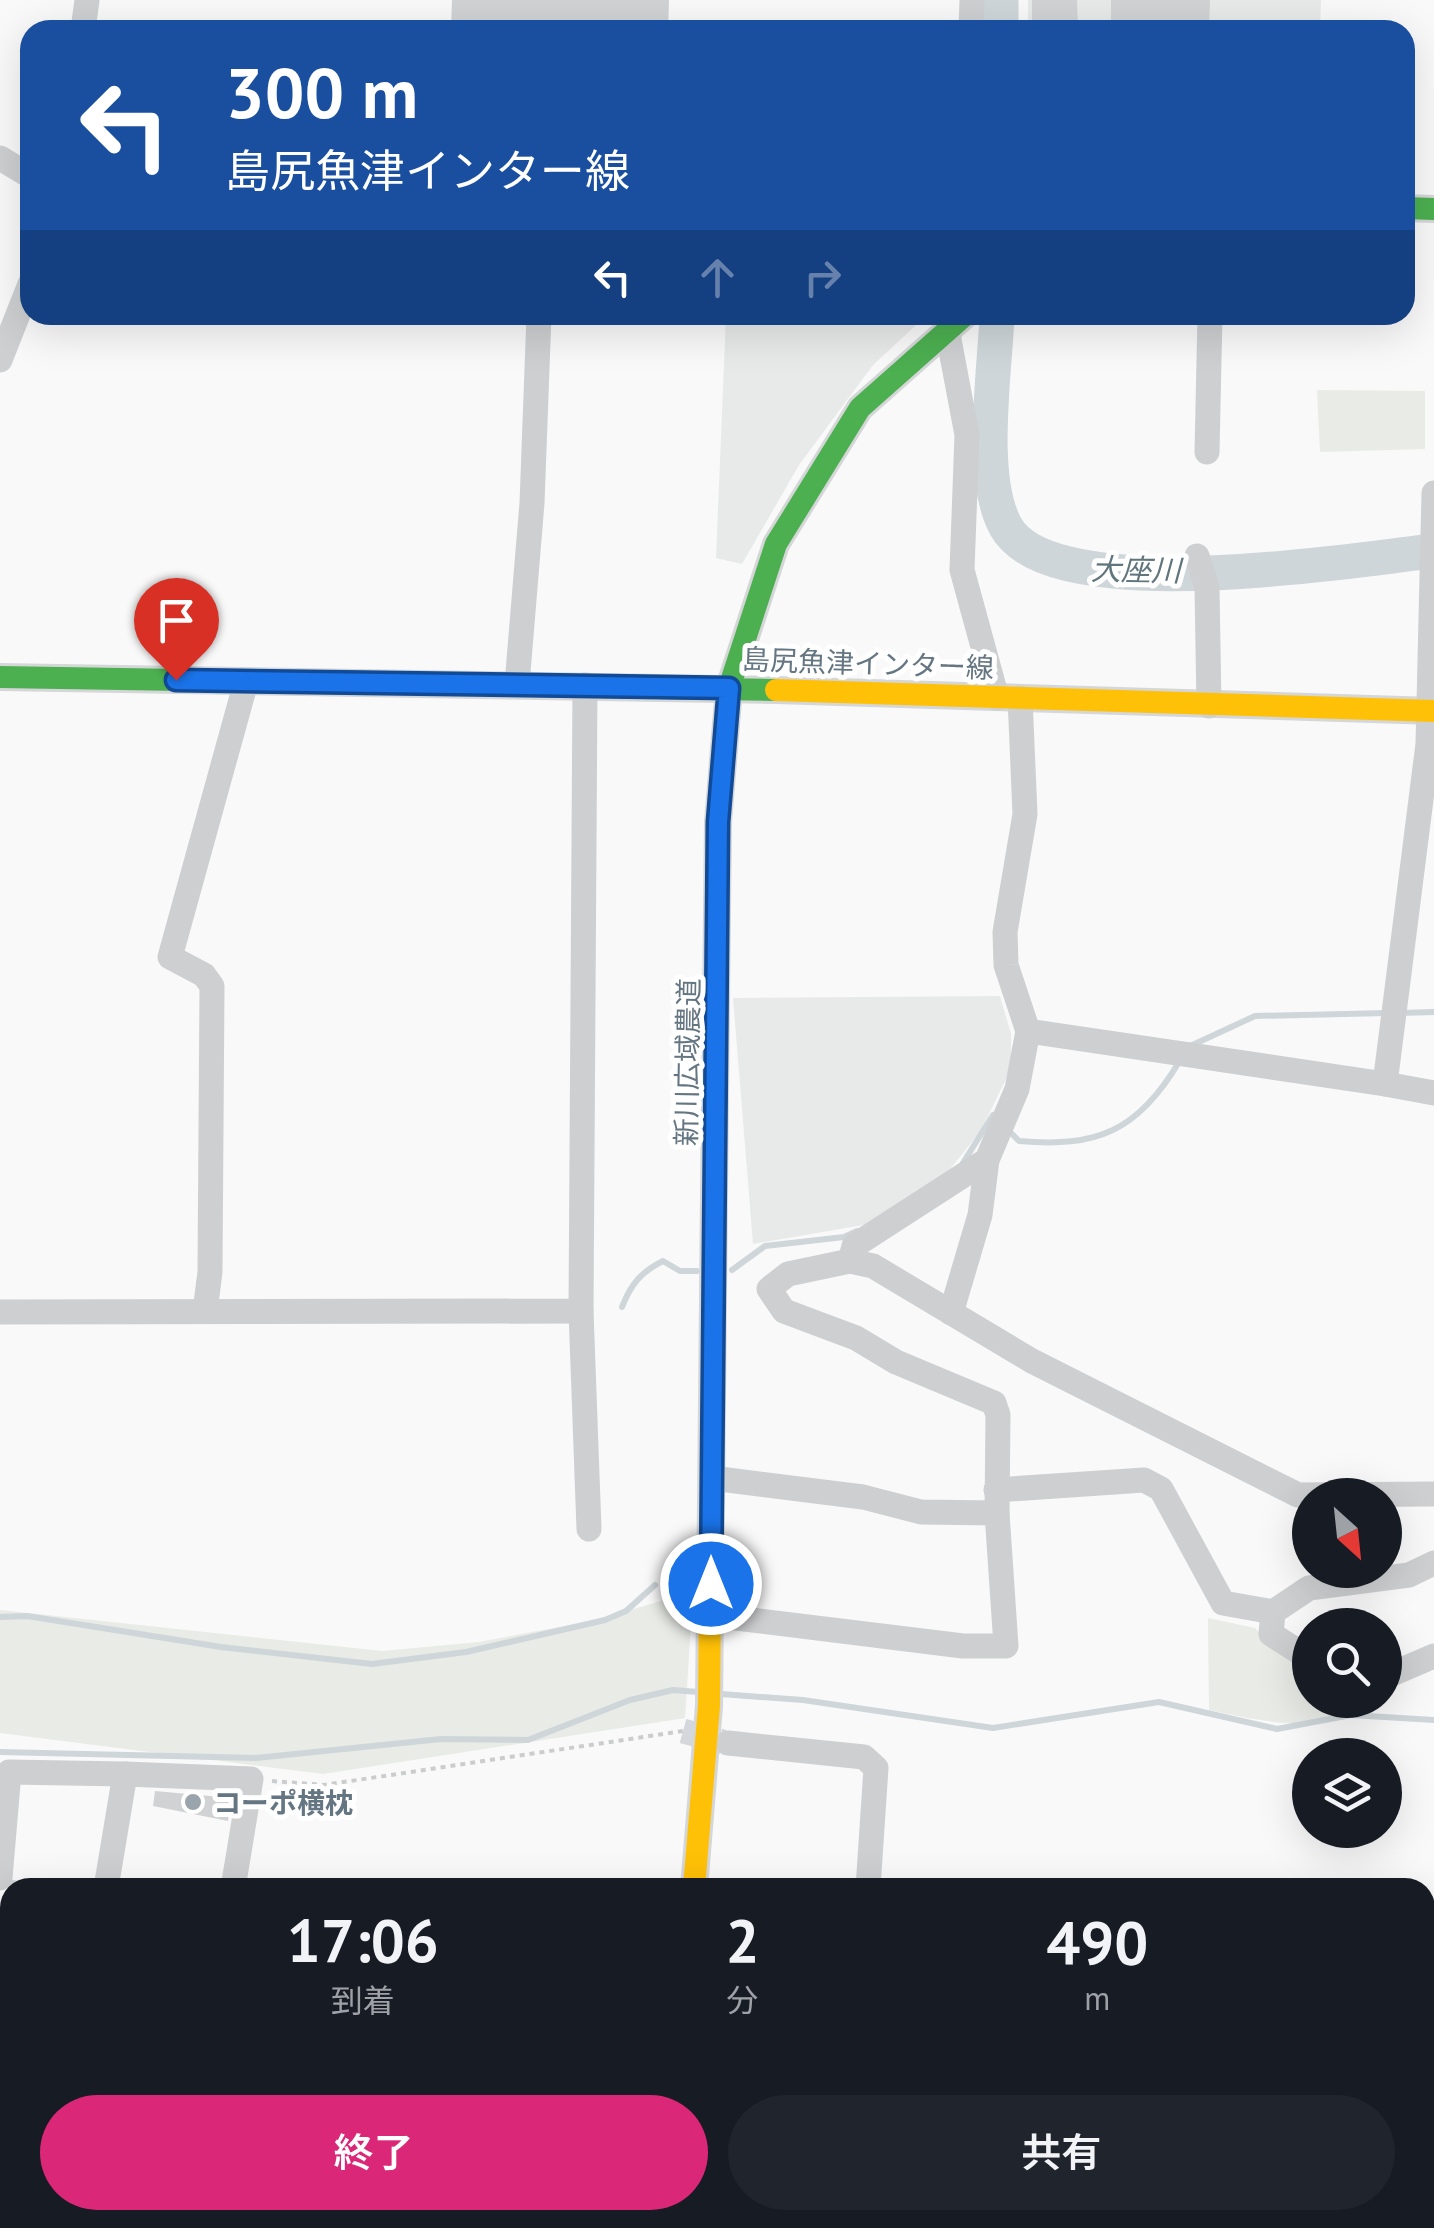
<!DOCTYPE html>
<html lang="ja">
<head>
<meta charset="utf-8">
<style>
	:root { --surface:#171b24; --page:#20242c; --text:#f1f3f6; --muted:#9ea1a6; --accent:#db2777 }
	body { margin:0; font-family:"PT Sans","Noto Sans JP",sans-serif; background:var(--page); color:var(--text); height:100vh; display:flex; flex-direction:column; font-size:38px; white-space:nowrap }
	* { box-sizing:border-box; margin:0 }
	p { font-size:32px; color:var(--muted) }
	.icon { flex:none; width:55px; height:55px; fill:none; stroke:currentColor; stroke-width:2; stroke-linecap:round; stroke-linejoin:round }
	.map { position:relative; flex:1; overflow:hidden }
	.details { position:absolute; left:0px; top:1878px; width:1435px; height:352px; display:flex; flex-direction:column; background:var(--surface); border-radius:30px 30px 0 0; box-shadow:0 10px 40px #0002 }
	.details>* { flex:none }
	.hud { position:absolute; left:20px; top:20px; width:1395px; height:305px; border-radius:30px; box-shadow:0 10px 40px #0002; background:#1a4fa0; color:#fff; overflow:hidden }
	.needle { width:65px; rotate:153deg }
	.tools { position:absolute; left:1292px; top:1478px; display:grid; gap:20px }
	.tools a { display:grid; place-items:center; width:110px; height:110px; border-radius:50%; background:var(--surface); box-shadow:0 10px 40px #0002; font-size:50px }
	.pin { position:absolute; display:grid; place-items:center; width:85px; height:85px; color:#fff; margin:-102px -42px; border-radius:50% 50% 50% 0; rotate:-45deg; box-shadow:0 0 10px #0007 }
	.pin .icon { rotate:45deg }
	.me { position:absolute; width:110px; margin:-55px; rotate:0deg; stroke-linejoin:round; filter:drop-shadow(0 0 8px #0008) }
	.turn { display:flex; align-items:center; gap:35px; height:210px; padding:0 40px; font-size:45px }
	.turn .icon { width:130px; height:130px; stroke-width:2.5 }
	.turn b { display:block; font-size:70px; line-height:85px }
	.lanes { display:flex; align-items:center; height:95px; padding:0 40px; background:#0003; justify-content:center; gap:50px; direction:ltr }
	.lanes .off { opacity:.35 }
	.eta { display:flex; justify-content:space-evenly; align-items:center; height:170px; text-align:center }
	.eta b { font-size:60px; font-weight:600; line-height:70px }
	.button { display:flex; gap:20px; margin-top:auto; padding:20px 40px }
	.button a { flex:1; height:115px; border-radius:60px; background:var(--accent); color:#fff; font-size:40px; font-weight:600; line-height:115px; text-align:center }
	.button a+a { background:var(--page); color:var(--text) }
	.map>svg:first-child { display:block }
	.built { fill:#e8e9e9 }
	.green { fill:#e8ebe6 }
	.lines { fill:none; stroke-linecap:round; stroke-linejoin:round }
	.stream { stroke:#ced6d9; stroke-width:6 }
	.river { stroke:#ced6d9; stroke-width:35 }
	.building { fill:#d0d2d3 }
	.street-tunnel { stroke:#d4d8dc; stroke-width:25; stroke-dasharray:25 12; stroke-linecap:butt }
	.fast-casing { stroke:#d5d6d7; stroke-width:28 }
	.slow-casing { stroke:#d5d6d7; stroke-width:28 }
	.path { stroke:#cbcccd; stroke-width:4; stroke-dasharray:5 5; stroke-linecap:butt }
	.street { stroke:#cecfd0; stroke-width:25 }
	.fast { stroke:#4caf50; stroke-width:22 }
	.slow { stroke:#ffc107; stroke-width:22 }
	.route-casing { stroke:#114b97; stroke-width:25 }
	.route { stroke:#1a73e8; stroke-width:18 }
	.poi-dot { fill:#99a4ac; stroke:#fff; stroke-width:4 }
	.labels { text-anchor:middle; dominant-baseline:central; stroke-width:10; stroke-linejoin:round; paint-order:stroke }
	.street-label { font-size:28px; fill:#657683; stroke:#fff }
	.poi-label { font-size:28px; font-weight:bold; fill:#657683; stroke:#fff; text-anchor:start }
	.water-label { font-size:30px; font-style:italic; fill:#60757c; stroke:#fff }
</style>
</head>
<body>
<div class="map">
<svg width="1434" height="2228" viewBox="0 0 1434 2228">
	<rect width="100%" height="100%" fill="#f9f9f9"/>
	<!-- built -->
	<g class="built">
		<path d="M 1028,0 L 1321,0 L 1320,30 L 1028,30 Z"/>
		<path d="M 726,315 L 927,315 L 873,365 L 799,465 L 742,564 L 716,558 Z"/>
		<path d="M 1000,996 L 1011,1034 L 1011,1069 L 980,1132 L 938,1184 L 869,1224 L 753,1244 L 733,998 Z"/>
	</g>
	<!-- green -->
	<g class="green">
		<path d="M 1317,390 L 1425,391 L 1425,449 L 1320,452 Z"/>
		<path d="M 693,1592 L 685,1718 L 323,1774 L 0,1733 L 0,1610 L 382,1651 L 479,1642 L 591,1621 Z"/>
		<path d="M 1208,1618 L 1255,1628 L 1280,1654 L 1310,1668 L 1310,1700 L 1362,1702 C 1319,1737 1258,1720 1209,1710 Z"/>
	</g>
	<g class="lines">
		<!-- stream -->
		<g class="stream">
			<path d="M 1400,1013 L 1434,1012"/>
			<path d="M 1188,1047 L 1255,1016 L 1388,1013"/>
			<path d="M 1009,1131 L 1019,1141 C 1097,1148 1138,1131 1179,1062"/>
			<path d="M 963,1163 L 993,1115 L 997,1118"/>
			<path d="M 732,1270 L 765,1246 L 844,1237 L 857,1231"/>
			<path d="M 622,1307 C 631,1284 641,1272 663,1261 L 680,1271 L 697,1271"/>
			<path d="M 0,1617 L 27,1616 L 221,1647 L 372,1664 L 466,1652 L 605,1620 L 626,1611 L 655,1585"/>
			<path d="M 721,1694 L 803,1700 L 993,1728 L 1159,1702 L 1277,1729 L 1351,1715 L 1434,1720"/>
			<path d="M 0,1752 L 256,1758 L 441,1739 L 528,1740 L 630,1700 L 673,1690 L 698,1692"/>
			<path d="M 6,1882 L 44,1888"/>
			<path d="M 1425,2063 L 1434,2063"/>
		</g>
		<!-- river -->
		<g class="river">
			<path d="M 1001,0 L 1001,30"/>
			<path d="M 997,315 C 995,372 978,477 1006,527 C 1053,609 1348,560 1434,551"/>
		</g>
	</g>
	<!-- building -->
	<g class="building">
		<path d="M 452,0 L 669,0 L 668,30 L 451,30 Z"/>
		<path d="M 1032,0 L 1077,0 L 1078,30 L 1032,30 Z"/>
		<path d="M 1111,0 L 1210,0 L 1209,30 L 1111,30 Z"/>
		<path d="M 155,1791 L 231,1798 L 228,1821 L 153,1806 Z"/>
	</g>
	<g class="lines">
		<!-- street-tunnel -->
		<path class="street-tunnel" d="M 683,1731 L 723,1742"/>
		<!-- fast casing -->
		<g class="fast-casing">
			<g id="fast">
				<path d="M 1405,208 L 1434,209"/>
				<path d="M 0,677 L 776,690"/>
				<path d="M 715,1092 L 718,822 L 729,688 L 776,544 L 860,408 L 965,315"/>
				<path d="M 661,2228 L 662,2220"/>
			</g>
		</g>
		<!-- slow casing -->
		<g class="slow-casing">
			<g id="slow">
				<path d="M 776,690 L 1434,711"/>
				<path d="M 694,1888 L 709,1706 L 715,1092"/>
			</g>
		</g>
		<!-- path -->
		<path class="path" d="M 272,1781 L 324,1785 L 683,1731"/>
		<!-- street -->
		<g class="street">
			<path d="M 83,30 L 87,0"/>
			<path d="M 971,30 L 972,0"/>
			<path d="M 0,158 L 30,176"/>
			<path d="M 947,329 L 967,435 L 962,570 L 997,698"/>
			<path d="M 0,360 L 30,284"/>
			<path d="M 1207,452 L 1210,315"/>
			<path d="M 1197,556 L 1207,588 L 1209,706"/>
			<path d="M 517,684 L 532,503 L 539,315"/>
			<path d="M 1020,698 L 1025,814 L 1005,932 L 1006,965 L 1028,1031 L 1385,1084 L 1428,744 L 1434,493"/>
			<path d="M 1385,1084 L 1434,1093"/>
			<path d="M 987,1160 L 854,1246 L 850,1261 L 873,1266 L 1032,1361 L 1298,1495 L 1434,1494"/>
			<path d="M 850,1261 L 788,1274 L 769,1289 L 784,1311 L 856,1338 L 896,1362 L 994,1403 L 998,1415 L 997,1513"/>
			<path d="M 205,1311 L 210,1272 L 212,986 L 204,975 L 170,957 L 246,682"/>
			<path d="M 581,1311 L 589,1529"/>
			<path d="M 0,1312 L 581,1311 L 585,685"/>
			<path d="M 951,1313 L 980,1215 L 987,1160 L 1017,1089 L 1028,1031"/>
			<path d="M 996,1490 L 1144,1480 L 1161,1489 L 1223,1603 L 1273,1612"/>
			<path d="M 711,1615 L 963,1646 L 1006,1646 L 997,1513 L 921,1512 L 863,1497 L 712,1478"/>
			<path d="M 1310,1659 L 1271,1634 L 1273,1612 L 1309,1588 L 1409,1575 L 1434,1563"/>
			<path d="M 1385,1677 L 1434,1656"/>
			<path d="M 728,1743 L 864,1757 L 876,1768 L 868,1888"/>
			<path d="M 0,1878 L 9,1772 L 125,1774"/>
			<path d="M 106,1888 L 125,1774 L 251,1779 L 233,1888"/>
			<path d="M 1425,2045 L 1434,2045"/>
			<path d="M 85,2228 L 86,2220"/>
			<path d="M 526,2228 L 526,2220"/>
			<path d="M 849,2228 L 849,2220"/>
		</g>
		<!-- fast -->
		<use href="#fast" class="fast"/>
		<!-- slow -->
		<use href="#slow" class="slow"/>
	</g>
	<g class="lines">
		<!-- route casing -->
		<g class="route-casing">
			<path id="route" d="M 176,680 L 729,688 L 718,822 L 711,1584"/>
		</g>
		<!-- route -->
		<use href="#route" class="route"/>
	</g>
	<!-- markers -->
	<circle class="poi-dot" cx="193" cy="1802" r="10"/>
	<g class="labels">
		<!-- street labels -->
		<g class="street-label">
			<text transform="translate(868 663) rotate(2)">島尻魚津インター線</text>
			<text transform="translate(687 1062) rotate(-89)">新川広域農道</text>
		</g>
		<!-- poi labels -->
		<g class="poi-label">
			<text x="213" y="1802">コーポ横枕</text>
		</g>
		<!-- water labels -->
		<g class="water-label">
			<text transform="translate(1136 569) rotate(1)">大座川</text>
		</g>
	</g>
</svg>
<div class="tools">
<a><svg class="needle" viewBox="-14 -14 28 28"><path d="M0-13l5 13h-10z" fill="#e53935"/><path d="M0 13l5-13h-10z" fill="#9ea1a6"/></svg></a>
<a><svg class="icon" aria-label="search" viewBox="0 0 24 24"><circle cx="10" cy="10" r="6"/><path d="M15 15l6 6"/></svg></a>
<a><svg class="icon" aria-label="layers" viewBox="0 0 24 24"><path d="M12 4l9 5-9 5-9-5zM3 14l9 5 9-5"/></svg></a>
</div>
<div class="pin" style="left:176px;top:680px;background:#d93025"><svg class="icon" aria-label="arrive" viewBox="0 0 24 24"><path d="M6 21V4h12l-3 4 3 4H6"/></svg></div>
<svg class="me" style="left:711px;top:1584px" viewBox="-20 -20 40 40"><circle r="17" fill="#1a73e8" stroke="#fff" stroke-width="3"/><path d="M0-11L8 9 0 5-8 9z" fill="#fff"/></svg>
<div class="hud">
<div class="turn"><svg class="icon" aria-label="left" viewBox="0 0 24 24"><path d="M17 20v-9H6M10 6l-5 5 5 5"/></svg><div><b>300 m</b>島尻魚津インター線</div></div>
<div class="lanes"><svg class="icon" aria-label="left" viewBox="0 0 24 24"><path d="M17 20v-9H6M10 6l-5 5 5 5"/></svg><svg class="icon off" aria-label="ahead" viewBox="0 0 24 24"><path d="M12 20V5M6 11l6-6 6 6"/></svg><svg class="icon off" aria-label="right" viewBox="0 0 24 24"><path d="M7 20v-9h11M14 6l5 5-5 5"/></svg></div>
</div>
<section class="details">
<div class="eta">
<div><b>17:06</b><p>到着</p></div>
<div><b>2</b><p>分</p></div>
<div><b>490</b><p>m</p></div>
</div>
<div class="button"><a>終了</a><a>共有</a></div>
</section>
</div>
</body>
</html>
